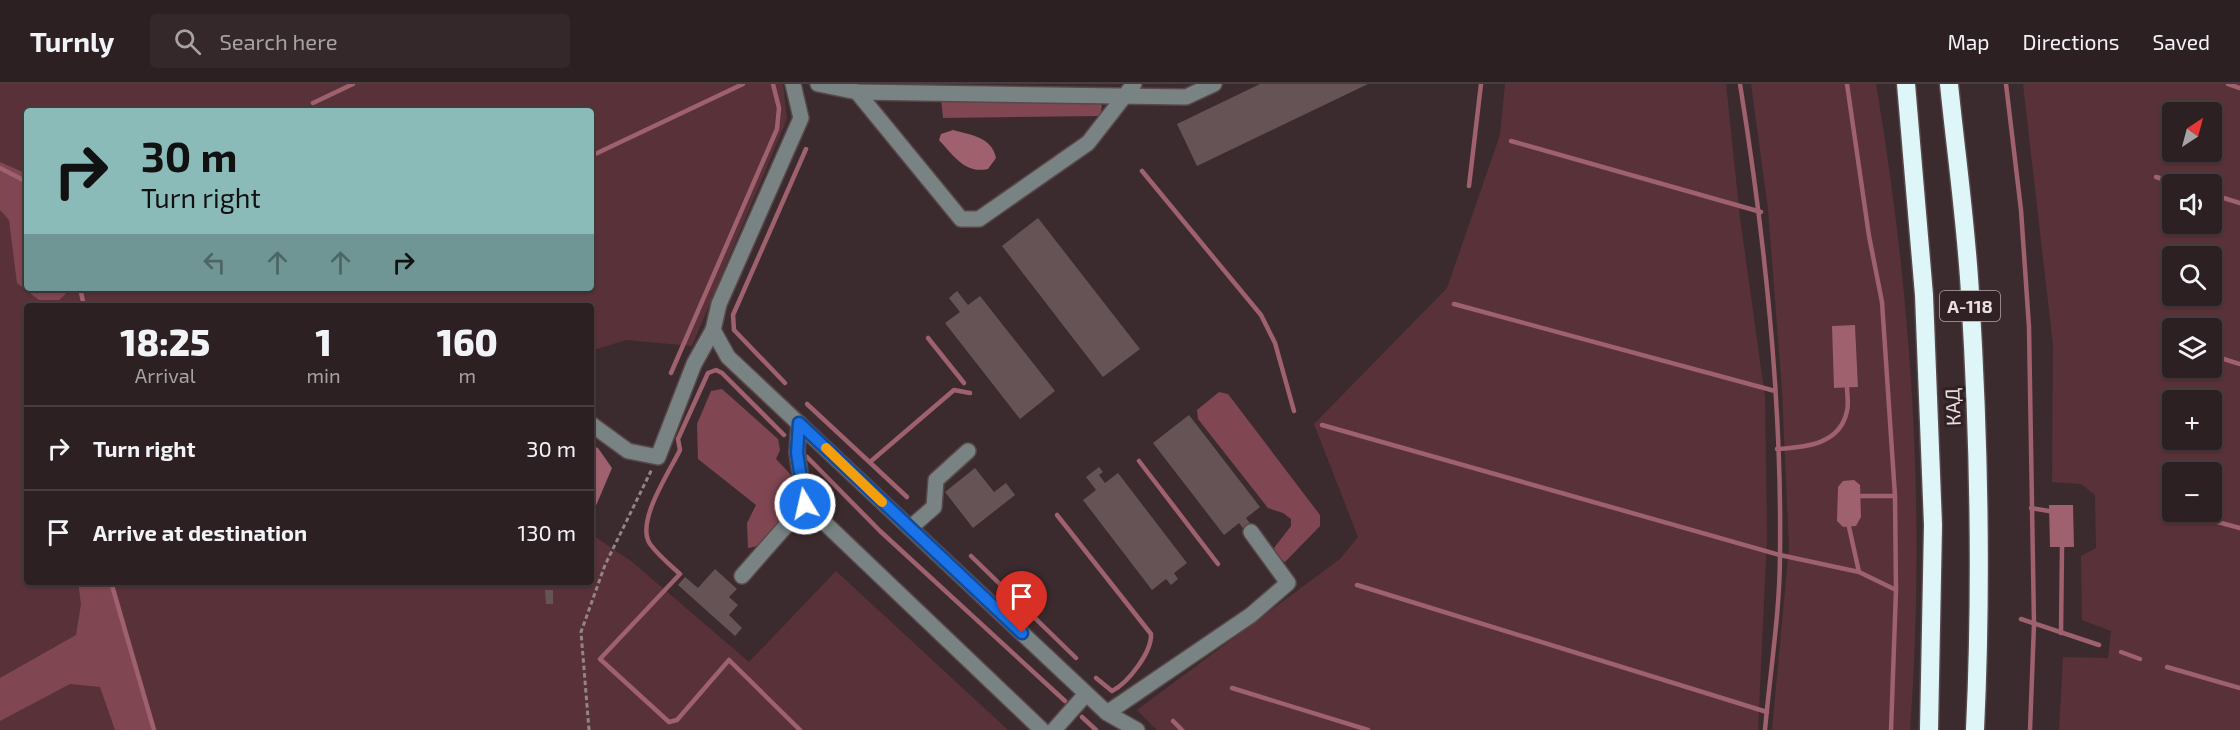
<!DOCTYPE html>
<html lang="en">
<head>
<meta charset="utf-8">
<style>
	:root { --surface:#2d2022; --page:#35282a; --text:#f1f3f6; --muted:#a7a3a5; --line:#483e40 }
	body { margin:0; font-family:"Exo 2",sans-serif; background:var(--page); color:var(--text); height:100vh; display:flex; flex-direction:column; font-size:22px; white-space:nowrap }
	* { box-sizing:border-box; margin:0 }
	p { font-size:20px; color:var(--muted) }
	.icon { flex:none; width:33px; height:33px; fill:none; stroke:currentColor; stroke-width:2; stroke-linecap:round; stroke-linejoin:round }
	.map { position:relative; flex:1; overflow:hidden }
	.panel { position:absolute; left:24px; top:219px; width:570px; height:282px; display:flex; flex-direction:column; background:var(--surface); border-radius:6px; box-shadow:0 2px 4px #0004,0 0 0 2px var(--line) }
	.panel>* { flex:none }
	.top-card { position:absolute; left:24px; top:24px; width:570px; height:183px; border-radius:6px; box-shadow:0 2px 4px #0004,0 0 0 2px var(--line); background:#8bbbb9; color:#111; overflow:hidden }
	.needle { width:39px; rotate:36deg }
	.fabs { position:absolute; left:2162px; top:18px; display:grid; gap:12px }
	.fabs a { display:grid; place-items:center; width:60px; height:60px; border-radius:6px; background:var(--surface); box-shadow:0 2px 4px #0004,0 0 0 2px var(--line); font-size:30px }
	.pin { position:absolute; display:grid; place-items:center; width:51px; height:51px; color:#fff; margin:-62px -26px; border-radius:50% 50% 50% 0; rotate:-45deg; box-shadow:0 0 6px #0007 }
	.pin .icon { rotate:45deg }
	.me { position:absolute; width:66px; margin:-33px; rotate:351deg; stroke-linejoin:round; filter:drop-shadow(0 0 4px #0008) }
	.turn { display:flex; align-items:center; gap:21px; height:126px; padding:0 18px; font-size:27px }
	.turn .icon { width:78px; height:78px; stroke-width:2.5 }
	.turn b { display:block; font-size:42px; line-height:51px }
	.lanes { display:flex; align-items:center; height:57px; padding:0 18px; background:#0003; justify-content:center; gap:30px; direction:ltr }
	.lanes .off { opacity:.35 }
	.eta { display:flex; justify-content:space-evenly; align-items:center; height:102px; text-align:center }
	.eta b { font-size:36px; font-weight:800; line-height:42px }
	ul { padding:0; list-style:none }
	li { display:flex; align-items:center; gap:18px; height:84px; padding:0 18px; border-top:2px solid var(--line) }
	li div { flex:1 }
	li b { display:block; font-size:22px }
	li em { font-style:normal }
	header { display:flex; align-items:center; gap:36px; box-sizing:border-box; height:84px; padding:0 30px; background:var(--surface); border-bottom:2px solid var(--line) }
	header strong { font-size:28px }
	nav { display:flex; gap:33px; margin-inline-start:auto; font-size:21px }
	.search { width:420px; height:54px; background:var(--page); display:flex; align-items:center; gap:15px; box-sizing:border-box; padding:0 21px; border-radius:6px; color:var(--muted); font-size:22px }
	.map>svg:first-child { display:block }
	.green { fill:#593139; fill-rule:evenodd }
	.forest { fill:#804652 }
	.water { fill:#9e616d }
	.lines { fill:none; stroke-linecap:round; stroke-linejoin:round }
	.stream { stroke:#9e616d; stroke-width:4.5 }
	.building { fill:#665356 }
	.minor-casing { stroke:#58484a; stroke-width:18 }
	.highway-casing { stroke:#58484a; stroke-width:21 }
	.path { stroke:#938587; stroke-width:3; stroke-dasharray:4.5 3; stroke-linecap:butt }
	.minor { stroke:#798383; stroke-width:15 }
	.highway { stroke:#def6f7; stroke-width:18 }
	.route-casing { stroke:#114b97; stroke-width:15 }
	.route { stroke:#1a73e8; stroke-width:10 }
	.slow { stroke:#f59e0b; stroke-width:10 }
	.labels { text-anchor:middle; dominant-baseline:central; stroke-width:6; stroke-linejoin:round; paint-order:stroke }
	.shield { fill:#312124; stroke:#b2a6a8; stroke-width:1.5 }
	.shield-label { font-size:18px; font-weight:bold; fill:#eadfe0 }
	.street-label { font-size:20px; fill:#eadfe0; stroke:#312124 }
</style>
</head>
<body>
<header>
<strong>Turnly</strong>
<div class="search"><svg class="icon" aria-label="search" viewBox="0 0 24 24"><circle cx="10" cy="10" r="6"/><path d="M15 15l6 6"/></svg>Search here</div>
<nav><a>Map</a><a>Directions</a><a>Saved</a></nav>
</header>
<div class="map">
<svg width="2240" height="646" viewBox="0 0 2240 646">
	<rect width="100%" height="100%" fill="#3c2b2e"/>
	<!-- green -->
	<g class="green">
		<path d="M 0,0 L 783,0 L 787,35 L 692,262 L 626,256 L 591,267 L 591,222 L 27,222 L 27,498 L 591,498 L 591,450 L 631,477 L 749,578 L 836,487 L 1008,646 L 0,646 ZM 27,27 L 591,27 L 591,204 L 27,204 Z"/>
		<path d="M 1505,0 L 1726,0 L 1740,134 L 1765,313 L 1767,454 L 1758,646 L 1157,646 L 1137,626 L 1340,475 L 1358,453 L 1314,340 L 1447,204 L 1500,51 Z"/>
		<path d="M 1751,0 L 1876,0 C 1912,213 1926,431 1910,646 L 1772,646 L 1789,463 L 1782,306 L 1768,125 ZM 1855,241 L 1858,303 L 1834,304 Z"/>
		<path d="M 2023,0 L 2240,0 L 2240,646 L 2059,646 L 2063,573 L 2108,574 L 2111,547 L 2082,536 L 2081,472 L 2096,464 L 2095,411 L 2081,400 L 2052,398 L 2053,261 ZM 2211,28 L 2211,68 L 2172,68 L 2172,28 ZM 2211,100 L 2211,140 L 2172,140 L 2172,100 ZM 2211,172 L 2211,212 L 2172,212 L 2172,172 ZM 2211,244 L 2211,284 L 2172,284 L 2172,244 ZM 2211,316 L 2211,356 L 2172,356 L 2172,316 ZM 2172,388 L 2211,388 L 2211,428 L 2172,428 Z"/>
	</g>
	<!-- forest -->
	<g class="forest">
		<path d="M 941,14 L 1097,15 L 1102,22 L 1100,32 L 943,34 Z"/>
		<path d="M 0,78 L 27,90 L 27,204 L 72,204 L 59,216 L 39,216 L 17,199 L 9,136 L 0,126 Z"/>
		<path d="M 722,305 L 778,355 L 780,366 L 776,375 L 791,391 L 797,408 C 786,429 773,462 748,464 L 747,439 L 756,421 L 698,375 L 697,340 L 711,307 Z"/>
		<path d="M 1219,308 L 1228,310 L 1320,431 L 1320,442 L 1285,478 L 1278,473 L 1274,464 L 1291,442 L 1291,435 L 1283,429 L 1268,424 L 1198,335 L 1197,326 Z"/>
		<path d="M 78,498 L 111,498 L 154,646 L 115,646 L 100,603 L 70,600 L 0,637 L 0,594 L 76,551 L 81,520 Z"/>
	</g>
	<!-- water -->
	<g class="water">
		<path d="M 953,46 C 971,51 992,53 996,74 L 988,85 C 965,90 954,72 939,56 L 941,50 Z"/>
		<path d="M 1855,241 L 1858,303 L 1834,304 L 1832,242 Z"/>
		<path d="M 591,361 L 598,364 L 612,384 L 595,424 L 591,425 Z"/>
		<path d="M 1854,396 L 1860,401 L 1861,433 L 1856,442 L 1843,443 L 1837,437 L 1838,403 L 1843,397 Z"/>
		<path d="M 2049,421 L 2073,421 L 2074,463 L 2050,463 Z"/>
	</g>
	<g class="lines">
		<!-- stream -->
		<g class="stream">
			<path d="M 1740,0 C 1765,155 1782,313 1780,470 C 1780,528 1770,588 1765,646"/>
			<path d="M 1847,0 L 1869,152 L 1882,218 L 1895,412 L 1896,506 L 1891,646"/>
			<path d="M 2006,0 L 2021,126 L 2029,243 L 2034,540 L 2030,646"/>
			<path d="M 2228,0 L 2240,4"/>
			<path d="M 313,19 L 353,0"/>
			<path d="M 1511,57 L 1761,128"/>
			<path d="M 591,72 L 743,0"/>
			<path d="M 0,84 L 27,98"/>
			<path d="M 1142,87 L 1261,231 L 1275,259 L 1294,327"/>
			<path d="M 2156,93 L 2180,100"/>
			<path d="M 1469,102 L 1481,0"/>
			<path d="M 2211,110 L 2240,119"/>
			<path d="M 80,204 L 84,222"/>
			<path d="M 1454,220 L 1775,307"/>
			<path d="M 928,254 L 964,299"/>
			<path d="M 2170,258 L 2172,259"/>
			<path d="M 2211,271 L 2240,280"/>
			<path d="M 671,289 L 777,45 L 779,24 L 773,0"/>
			<path d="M 785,299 L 734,246 L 733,231 L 806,65"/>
			<path d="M 807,320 L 907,413"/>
			<path d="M 1322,341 L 1780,471 L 1859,488 L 1896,506"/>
			<path d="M 784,351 L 722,289 L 716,286 L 708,289 L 678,355 L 680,366 C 670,387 635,438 650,460 C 658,471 670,481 680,490 L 600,575 L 669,638 L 677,636 L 729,576 L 800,646"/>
			<path d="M 1777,365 C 1805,363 1840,361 1847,327 C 1849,320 1847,311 1847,303"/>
			<path d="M 807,373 L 880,447 L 1065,617"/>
			<path d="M 1139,377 L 1218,480"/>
			<path d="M 870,378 L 954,306 L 970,309"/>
			<path d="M 1861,412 L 1895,412"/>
			<path d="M 2031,424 L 2049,427"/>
			<path d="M 2168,424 L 2172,425"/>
			<path d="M 2181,428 L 2240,444"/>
			<path d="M 1057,431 L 1151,550 C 1152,568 1128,599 1112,607 L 1096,594"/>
			<path d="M 1849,443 L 1859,488"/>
			<path d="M 971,472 L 1076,574"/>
			<path d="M 111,498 L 154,646"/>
			<path d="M 1357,501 L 1767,628"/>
			<path d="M 2021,535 L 2099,561"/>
			<path d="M 2061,549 L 2062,463"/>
			<path d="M 2121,568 L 2140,575"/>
			<path d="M 2167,583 L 2240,604"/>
			<path d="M 1232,604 L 1368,646"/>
			<path d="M 1082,633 L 1096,646"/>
			<path d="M 1173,637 L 1182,646"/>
		</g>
	</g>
	<!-- building -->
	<g class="building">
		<path d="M 1260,0 L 1368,0 L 1197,82 L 1177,40 Z"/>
		<path d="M 1038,134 L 1140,265 L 1103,293 L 1002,162 Z"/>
		<path d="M 957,207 L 968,221 L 980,212 L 1055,307 L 1020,335 L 945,239 L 960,228 L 949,214 Z"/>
		<path d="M 1189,331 L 1260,423 L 1246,434 L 1252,442 L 1245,447 L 1239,439 L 1224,451 L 1153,359 Z"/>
		<path d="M 1099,383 L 1103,388 L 1099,391 L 1105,399 L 1118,389 L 1187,479 L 1174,489 L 1178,495 L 1171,501 L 1166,495 L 1152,506 L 1083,416 L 1096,406 L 1086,393 Z"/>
		<path d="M 975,384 L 994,408 L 1006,399 L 1015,411 L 973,444 L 945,408 Z"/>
		<path d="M 715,485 L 737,505 L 729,513 L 738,521 L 729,531 L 742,544 L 735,552 L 678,501 L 685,493 L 698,504 Z"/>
		<path d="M 545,506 L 553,506 L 553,520 L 546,520 Z"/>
	</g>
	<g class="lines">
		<!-- minor casing -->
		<g class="minor-casing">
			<g id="minor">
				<path d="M 793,0 L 801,34 L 719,220 L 713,246 L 728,273 L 1107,629 L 1137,646"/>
				<path d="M 818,0 L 857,8 L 961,135 L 979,135 L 1088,59 L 1134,0"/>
				<path d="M 857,8 L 1186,13 L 1214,0"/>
				<path d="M 591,340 L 628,367 L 658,373 L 694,280 L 713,246"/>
				<path d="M 805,420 L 1042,646"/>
				<path d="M 910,444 L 934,423 L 936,396 L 968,367"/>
				<path d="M 742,492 L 805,420 L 797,369 L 799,339"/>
				<path d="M 1107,629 L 1251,531 L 1288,499 L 1251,448"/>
				<path d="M 1054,646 L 1086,610"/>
			</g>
		</g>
		<!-- highway casing -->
		<g class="highway-casing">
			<g id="highway">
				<path d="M 1906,0 L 1924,211 L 1933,441 L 1929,646"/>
				<path d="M 1949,0 C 1956,69 1966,139 1970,209 C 1979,354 1982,500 1975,646"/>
			</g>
		</g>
		<!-- path -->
		<path class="path" d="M 589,646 L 581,548 L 605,481 L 652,385"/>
		<!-- minor -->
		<use href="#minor" class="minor"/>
		<!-- highway -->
		<use href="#highway" class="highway"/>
	</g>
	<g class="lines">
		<!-- route casing -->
		<g class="route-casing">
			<path id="route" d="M 805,420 L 797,369 L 799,339 L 1022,549"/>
		</g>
		<!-- route -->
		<use href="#route" class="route"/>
		<!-- slow -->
		<path class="slow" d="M 826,364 L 882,418"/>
	</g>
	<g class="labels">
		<!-- shield labels -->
		<rect class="shield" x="1940" y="207" width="60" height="30" rx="4.5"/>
		<g class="shield-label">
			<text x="1970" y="222">А-118</text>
		</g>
		<!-- street labels -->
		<g class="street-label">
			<text transform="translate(1952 323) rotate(-92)">КАД</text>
		</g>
	</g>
</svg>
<div class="fabs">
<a><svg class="needle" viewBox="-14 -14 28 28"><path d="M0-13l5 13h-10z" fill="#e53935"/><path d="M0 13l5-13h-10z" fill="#a7a3a5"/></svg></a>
<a><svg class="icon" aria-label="sound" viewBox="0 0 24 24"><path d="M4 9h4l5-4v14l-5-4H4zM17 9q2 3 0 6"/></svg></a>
<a><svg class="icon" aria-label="search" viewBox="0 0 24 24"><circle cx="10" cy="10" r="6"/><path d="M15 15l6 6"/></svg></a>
<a><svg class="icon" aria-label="layers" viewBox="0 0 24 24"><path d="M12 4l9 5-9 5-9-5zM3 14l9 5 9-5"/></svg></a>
<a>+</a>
<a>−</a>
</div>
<div class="pin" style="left:1022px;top:549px;background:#d93025"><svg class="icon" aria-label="arrive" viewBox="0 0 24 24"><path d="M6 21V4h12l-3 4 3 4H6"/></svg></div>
<svg class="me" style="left:805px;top:420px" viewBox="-20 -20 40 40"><circle r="17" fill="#1a73e8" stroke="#fff" stroke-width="3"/><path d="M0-11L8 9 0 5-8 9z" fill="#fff"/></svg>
<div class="top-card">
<div class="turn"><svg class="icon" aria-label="right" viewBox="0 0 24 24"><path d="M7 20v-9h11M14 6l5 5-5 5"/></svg><div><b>30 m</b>Turn right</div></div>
<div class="lanes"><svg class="icon off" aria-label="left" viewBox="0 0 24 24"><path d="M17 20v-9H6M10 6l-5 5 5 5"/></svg><svg class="icon off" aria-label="ahead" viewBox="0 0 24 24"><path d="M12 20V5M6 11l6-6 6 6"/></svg><svg class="icon off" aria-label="ahead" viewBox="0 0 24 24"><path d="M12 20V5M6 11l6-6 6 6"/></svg><svg class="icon" aria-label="right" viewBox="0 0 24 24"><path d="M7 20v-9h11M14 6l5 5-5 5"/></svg></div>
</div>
<section class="panel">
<div class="eta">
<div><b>18:25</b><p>Arrival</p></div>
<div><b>1</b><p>min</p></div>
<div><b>160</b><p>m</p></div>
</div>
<ul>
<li><svg class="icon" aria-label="right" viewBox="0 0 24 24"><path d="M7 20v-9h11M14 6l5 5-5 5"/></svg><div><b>Turn right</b></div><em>30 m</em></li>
<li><svg class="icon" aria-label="arrive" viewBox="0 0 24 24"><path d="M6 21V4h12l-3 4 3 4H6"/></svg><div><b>Arrive at destination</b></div><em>130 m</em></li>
</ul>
</section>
</div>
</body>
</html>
